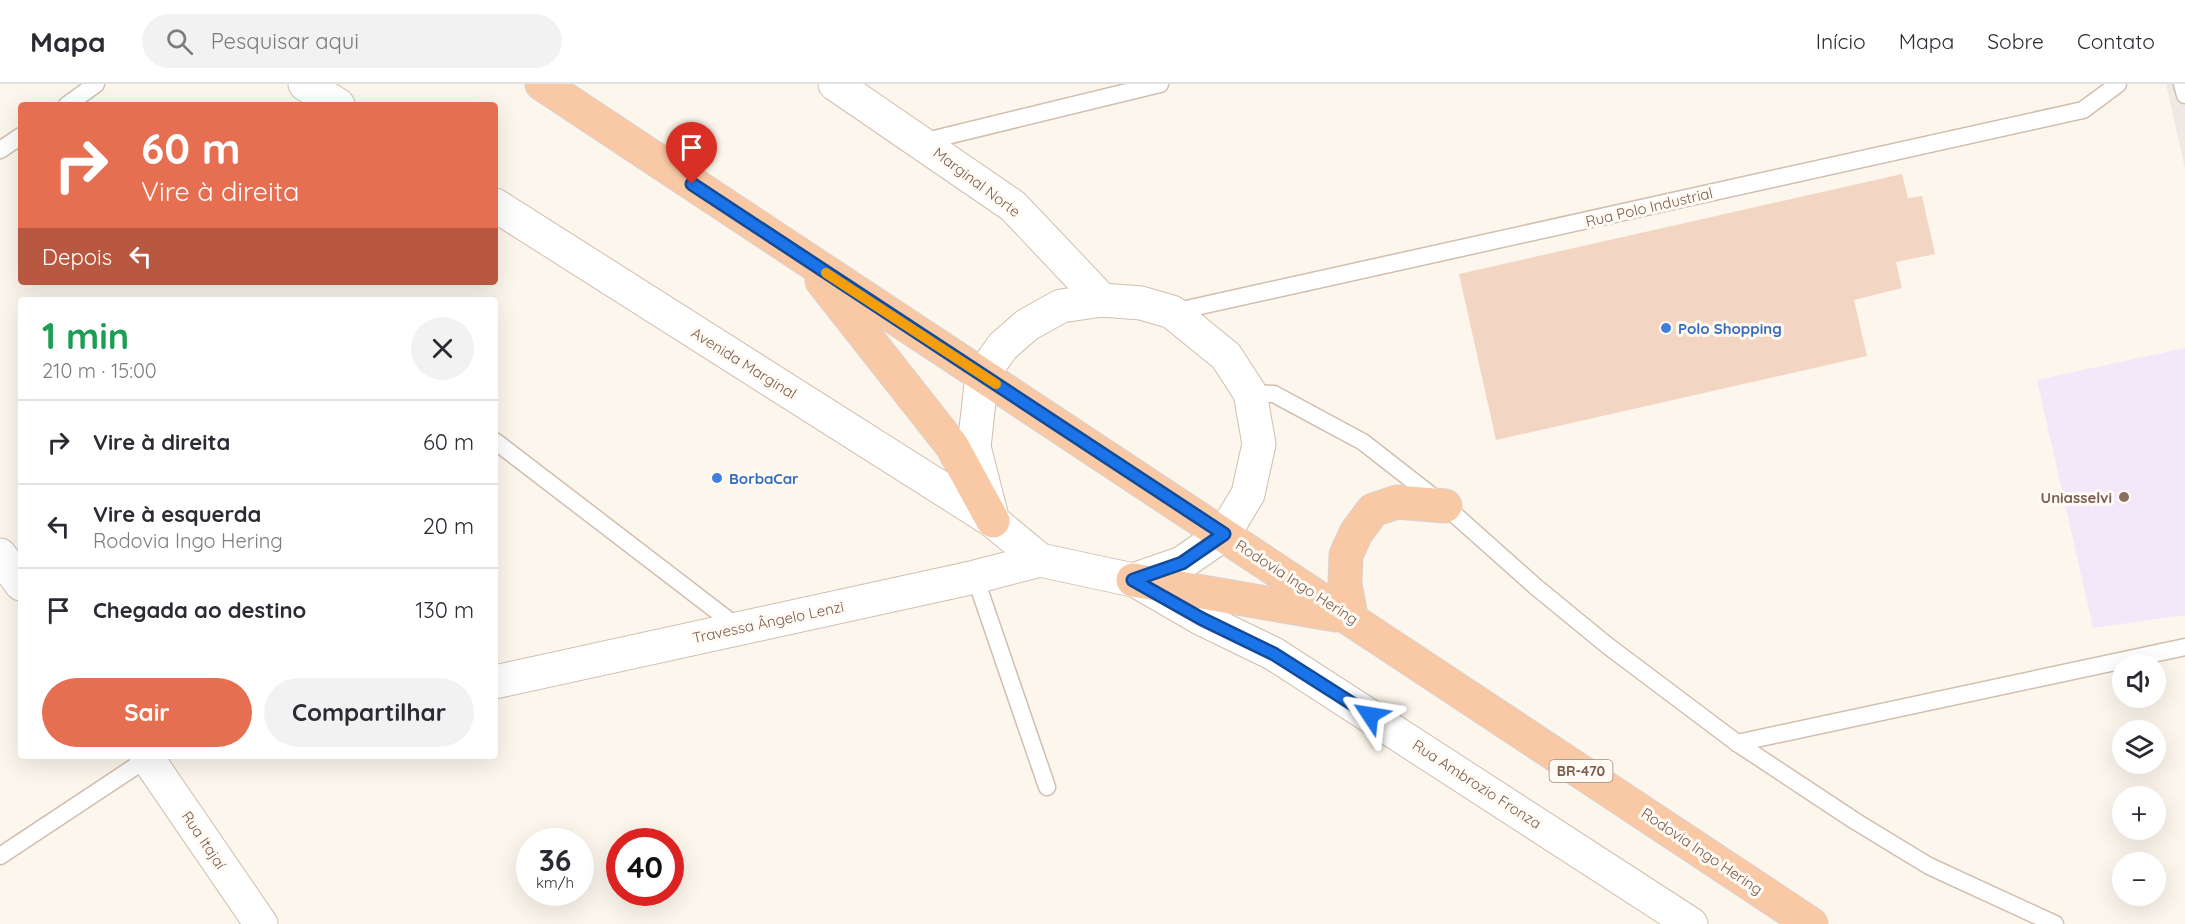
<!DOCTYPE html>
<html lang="pt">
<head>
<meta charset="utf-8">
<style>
	:root { --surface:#fff; --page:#f2f2f3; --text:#2b2b33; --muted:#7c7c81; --line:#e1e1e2; --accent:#e76f51 }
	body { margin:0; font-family:Quicksand,sans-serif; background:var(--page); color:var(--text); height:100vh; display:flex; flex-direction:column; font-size:22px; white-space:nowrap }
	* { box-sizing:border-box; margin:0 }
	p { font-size:20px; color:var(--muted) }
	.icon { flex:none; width:33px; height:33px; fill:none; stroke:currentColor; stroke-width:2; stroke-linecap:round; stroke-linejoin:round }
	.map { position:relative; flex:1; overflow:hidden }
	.sheet { position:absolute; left:18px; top:213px; width:480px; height:462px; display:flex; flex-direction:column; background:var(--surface); border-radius:6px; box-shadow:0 6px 24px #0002 }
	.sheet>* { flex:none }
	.top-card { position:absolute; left:18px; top:18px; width:480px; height:183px; border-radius:6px; box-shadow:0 6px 24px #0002; background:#e76f51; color:#fff; overflow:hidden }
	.buttons { position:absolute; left:2112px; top:570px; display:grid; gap:12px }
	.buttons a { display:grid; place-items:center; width:54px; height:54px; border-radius:50%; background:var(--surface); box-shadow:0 6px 24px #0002; font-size:30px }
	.speed { position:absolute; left:516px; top:744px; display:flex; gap:12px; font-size:30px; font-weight:700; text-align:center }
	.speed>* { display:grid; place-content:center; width:78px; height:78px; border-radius:50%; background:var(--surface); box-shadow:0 6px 24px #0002; line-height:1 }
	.speed small { font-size:15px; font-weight:400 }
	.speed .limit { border:9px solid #d22; background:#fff; color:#111 }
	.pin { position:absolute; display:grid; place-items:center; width:51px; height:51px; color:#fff; margin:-62px -26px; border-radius:50% 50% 50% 0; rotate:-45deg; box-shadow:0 0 6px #0007 }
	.pin .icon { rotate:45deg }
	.me { position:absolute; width:66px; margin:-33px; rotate:303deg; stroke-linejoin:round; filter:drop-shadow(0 0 4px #0008) }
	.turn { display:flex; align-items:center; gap:21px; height:126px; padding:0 24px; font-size:27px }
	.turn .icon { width:78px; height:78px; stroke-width:2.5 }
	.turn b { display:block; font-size:42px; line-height:51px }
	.then { display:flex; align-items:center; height:57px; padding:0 24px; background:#0003; gap:12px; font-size:22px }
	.round { display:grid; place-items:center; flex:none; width:63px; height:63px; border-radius:32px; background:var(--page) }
	.head { display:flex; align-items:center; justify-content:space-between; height:102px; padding:0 24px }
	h1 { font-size:36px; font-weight:700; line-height:45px; color:#1e9e55 }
	.button { display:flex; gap:12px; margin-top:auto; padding:12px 24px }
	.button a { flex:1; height:69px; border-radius:36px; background:var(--accent); color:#fff; font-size:24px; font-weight:700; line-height:69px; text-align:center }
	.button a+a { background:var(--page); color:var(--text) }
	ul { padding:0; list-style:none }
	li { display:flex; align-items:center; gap:18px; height:84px; padding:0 24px; border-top:2px solid var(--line) }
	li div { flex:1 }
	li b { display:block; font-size:22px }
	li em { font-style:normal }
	header { display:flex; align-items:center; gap:36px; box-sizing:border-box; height:84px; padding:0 30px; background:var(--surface); border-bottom:2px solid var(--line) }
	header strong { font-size:28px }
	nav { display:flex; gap:33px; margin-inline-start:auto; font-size:21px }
	.search { width:420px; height:54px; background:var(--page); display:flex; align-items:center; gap:15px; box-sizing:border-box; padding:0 21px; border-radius:33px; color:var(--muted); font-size:22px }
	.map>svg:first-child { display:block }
	.industrial { fill:#efe9e4 }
	.education { fill:#f3e8fa }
	.building { fill:#f3d5c3 }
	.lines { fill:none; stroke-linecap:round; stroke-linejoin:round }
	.service-casing { stroke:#d1beb0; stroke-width:19 }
	.minor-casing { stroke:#d1beb0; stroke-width:35 }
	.tertiary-casing { stroke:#d1beb0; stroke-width:35 }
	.trunk-casing { stroke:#dad1cd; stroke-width:35 }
	.service { stroke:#fff; stroke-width:16 }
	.minor { stroke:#fff; stroke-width:33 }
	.tertiary { stroke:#fff; stroke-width:33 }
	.trunk { stroke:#f9c8a4; stroke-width:33 }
	.route-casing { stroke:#114b97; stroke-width:15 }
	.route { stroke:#1a73e8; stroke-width:10 }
	.slow { stroke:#f59e0b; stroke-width:10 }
	.shop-dot { fill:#3f7fe0; stroke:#fffaf3; stroke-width:2 }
	.education-dot { fill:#8d6e63; stroke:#fffaf3; stroke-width:2 }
	.labels { text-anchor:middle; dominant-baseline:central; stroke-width:6; stroke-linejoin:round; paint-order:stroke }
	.shield { fill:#fffaf3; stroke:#a28b7f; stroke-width:1.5 }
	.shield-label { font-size:14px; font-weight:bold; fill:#7a5c4d }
	.street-label { font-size:15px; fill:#7a5c4d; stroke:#fffaf3 }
	.shop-label { font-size:15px; font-weight:bold; fill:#366cbe; stroke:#fffaf3; text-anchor:start }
	.education-label { font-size:15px; font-weight:bold; fill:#785e54; stroke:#fffaf3; text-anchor:end }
</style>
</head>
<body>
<header>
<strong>Mapa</strong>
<div class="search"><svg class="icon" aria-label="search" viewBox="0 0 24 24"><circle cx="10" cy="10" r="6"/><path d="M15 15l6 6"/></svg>Pesquisar aqui</div>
<nav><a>Início</a><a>Mapa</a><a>Sobre</a><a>Contato</a></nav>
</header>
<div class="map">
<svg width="2185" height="840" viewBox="0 0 2185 840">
	<rect width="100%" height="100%" fill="#fdf6ec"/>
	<!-- industrial -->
	<path class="industrial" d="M 2166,0 L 2185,0 L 2185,85 Z"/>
	<!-- education -->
	<path class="education" d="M 2185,264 L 2185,531 L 2093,544 L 2037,296 Z"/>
	<!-- building -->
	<path class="building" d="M 1902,90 L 1908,114 L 1922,112 L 1935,170 L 1896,178 L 1902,204 L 1854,216 L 1867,272 L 1496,356 L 1459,190 Z"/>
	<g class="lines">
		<!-- service casing -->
		<g class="service-casing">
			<g id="service">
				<path d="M 2182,0 L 2185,11"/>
				<path d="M 67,21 L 96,0"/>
				<path d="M 922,58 L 1160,0"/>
				<path d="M 0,66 L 21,52"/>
				<path d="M 1173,228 L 2083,26 L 2118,0"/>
				<path d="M 1250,309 L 1274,310 L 1363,358 L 1445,422 L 1536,503 L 1608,562 L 1737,659 L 1855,737 L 1929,782 L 2055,840"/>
				<path d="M 495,357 L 739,544"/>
				<path d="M 975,493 L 1047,703"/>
				<path d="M 1737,659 L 2185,563"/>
				<path d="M 0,772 L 148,674"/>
			</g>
		</g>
		<!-- minor casing -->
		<g class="minor-casing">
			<g id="minor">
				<path d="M 0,471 L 21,500"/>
				<path d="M 495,598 L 975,493 L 1040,476"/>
				<path d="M 146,672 L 261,840"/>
			</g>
		</g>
		<!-- tertiary casing -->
		<g class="tertiary-casing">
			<g id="tertiary">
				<path d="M 305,0 L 338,21"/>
				<path d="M 835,0 L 1013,122 L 1102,216"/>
				<path d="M 495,121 L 993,437"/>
				<path d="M 1102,216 L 1141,219 L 1172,228 L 1226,272 L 1250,309 L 1259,360 L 1248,410 L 1224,450 L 1182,479 L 1133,496 L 1040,476 L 993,437 L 974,363 L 982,291 L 1003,262 L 1027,241 L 1061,222 Z"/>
				<path d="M 1138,498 L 1202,535 L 1274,570 L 1691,840"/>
			</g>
		</g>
		<!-- trunk casing -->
		<g class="trunk-casing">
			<g id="trunk">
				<path d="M 542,0 L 1811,840"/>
				<path d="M 822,197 L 952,362 L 993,437"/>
				<path d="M 1133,496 L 1336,531"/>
				<path d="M 1351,533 L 1345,500 L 1346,471 L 1356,449 L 1373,426 L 1397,418 L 1445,422"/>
			</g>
		</g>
		<!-- service -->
		<use href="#service" class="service"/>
		<!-- minor -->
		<use href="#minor" class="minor"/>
		<!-- tertiary -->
		<use href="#tertiary" class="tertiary"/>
		<!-- trunk -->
		<use href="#trunk" class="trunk"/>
	</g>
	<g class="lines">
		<!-- route casing -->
		<g class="route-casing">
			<path id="route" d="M 692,100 L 1224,450 L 1182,479 L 1133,496 L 1202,535 L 1274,570 L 1370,631"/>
		</g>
		<!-- route -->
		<use href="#route" class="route"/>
		<!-- slow -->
		<path class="slow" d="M 826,189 L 996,300"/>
	</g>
	<!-- markers -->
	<g class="shop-dot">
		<circle cx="1666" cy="244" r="6"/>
		<circle cx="717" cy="394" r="6"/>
	</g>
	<circle class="education-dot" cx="2124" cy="413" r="6"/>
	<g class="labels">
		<!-- shield labels -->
		<rect class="shield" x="1549.5" y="676" width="63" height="22" rx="4.5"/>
		<g class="shield-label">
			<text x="1581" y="687">BR-470</text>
		</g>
		<!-- street labels -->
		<g class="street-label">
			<text transform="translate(977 98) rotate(37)">Marginal Norte</text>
			<text transform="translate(1649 123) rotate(-13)">Rua Polo Industrial</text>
			<text transform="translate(744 279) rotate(32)">Avenida Marginal</text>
			<text transform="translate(1297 498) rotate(33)">Rodovia Ingo Hering</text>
			<text transform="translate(768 538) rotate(-12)">Travessa Ângelo Lenzi</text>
			<text transform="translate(1477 700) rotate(33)">Rua Ambrozio Fronza</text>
			<text transform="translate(204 756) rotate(56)">Rua Itajaí</text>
			<text transform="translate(1702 767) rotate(34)">Rodovia Ingo Hering</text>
		</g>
		<!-- shop labels -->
		<g class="shop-label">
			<text x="1678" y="244">Polo Shopping</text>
			<text x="729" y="394">BorbaCar</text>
		</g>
		<!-- education labels -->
		<g class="education-label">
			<text x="2112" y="413">Uniasselvi</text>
		</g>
	</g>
</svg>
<div class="buttons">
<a><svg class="icon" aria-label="sound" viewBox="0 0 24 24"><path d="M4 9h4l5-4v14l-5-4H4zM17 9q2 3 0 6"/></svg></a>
<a><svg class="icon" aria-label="layers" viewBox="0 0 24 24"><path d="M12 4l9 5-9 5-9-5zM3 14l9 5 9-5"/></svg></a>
<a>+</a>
<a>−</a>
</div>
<div class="speed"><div>36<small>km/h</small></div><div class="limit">40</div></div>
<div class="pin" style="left:692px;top:100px;background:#d93025"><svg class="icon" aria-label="arrive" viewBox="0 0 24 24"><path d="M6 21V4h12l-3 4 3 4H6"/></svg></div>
<svg class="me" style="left:1370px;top:631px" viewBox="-20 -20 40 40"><path d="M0-17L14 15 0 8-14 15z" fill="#1a73e8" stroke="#fff" stroke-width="4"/></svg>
<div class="top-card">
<div class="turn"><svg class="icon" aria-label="right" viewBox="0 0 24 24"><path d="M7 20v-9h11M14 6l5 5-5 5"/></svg><div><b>60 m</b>Vire à direita</div></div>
<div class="then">Depois<svg class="icon" aria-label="left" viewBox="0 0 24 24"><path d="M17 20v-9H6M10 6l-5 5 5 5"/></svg></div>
</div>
<section class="sheet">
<div class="head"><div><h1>1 min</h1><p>210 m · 15:00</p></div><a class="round"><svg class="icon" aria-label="close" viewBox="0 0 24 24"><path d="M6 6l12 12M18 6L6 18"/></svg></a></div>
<ul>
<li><svg class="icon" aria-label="right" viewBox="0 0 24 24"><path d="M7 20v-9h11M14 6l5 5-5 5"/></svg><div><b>Vire à direita</b></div><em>60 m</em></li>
<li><svg class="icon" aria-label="left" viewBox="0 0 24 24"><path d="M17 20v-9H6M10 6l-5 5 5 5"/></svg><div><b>Vire à esquerda</b><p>Rodovia Ingo Hering</p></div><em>20 m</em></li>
<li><svg class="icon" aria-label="arrive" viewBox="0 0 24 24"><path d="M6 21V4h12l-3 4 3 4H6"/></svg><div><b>Chegada ao destino</b></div><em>130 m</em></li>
</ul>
<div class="button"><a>Sair</a><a>Compartilhar</a></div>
</section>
</div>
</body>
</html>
